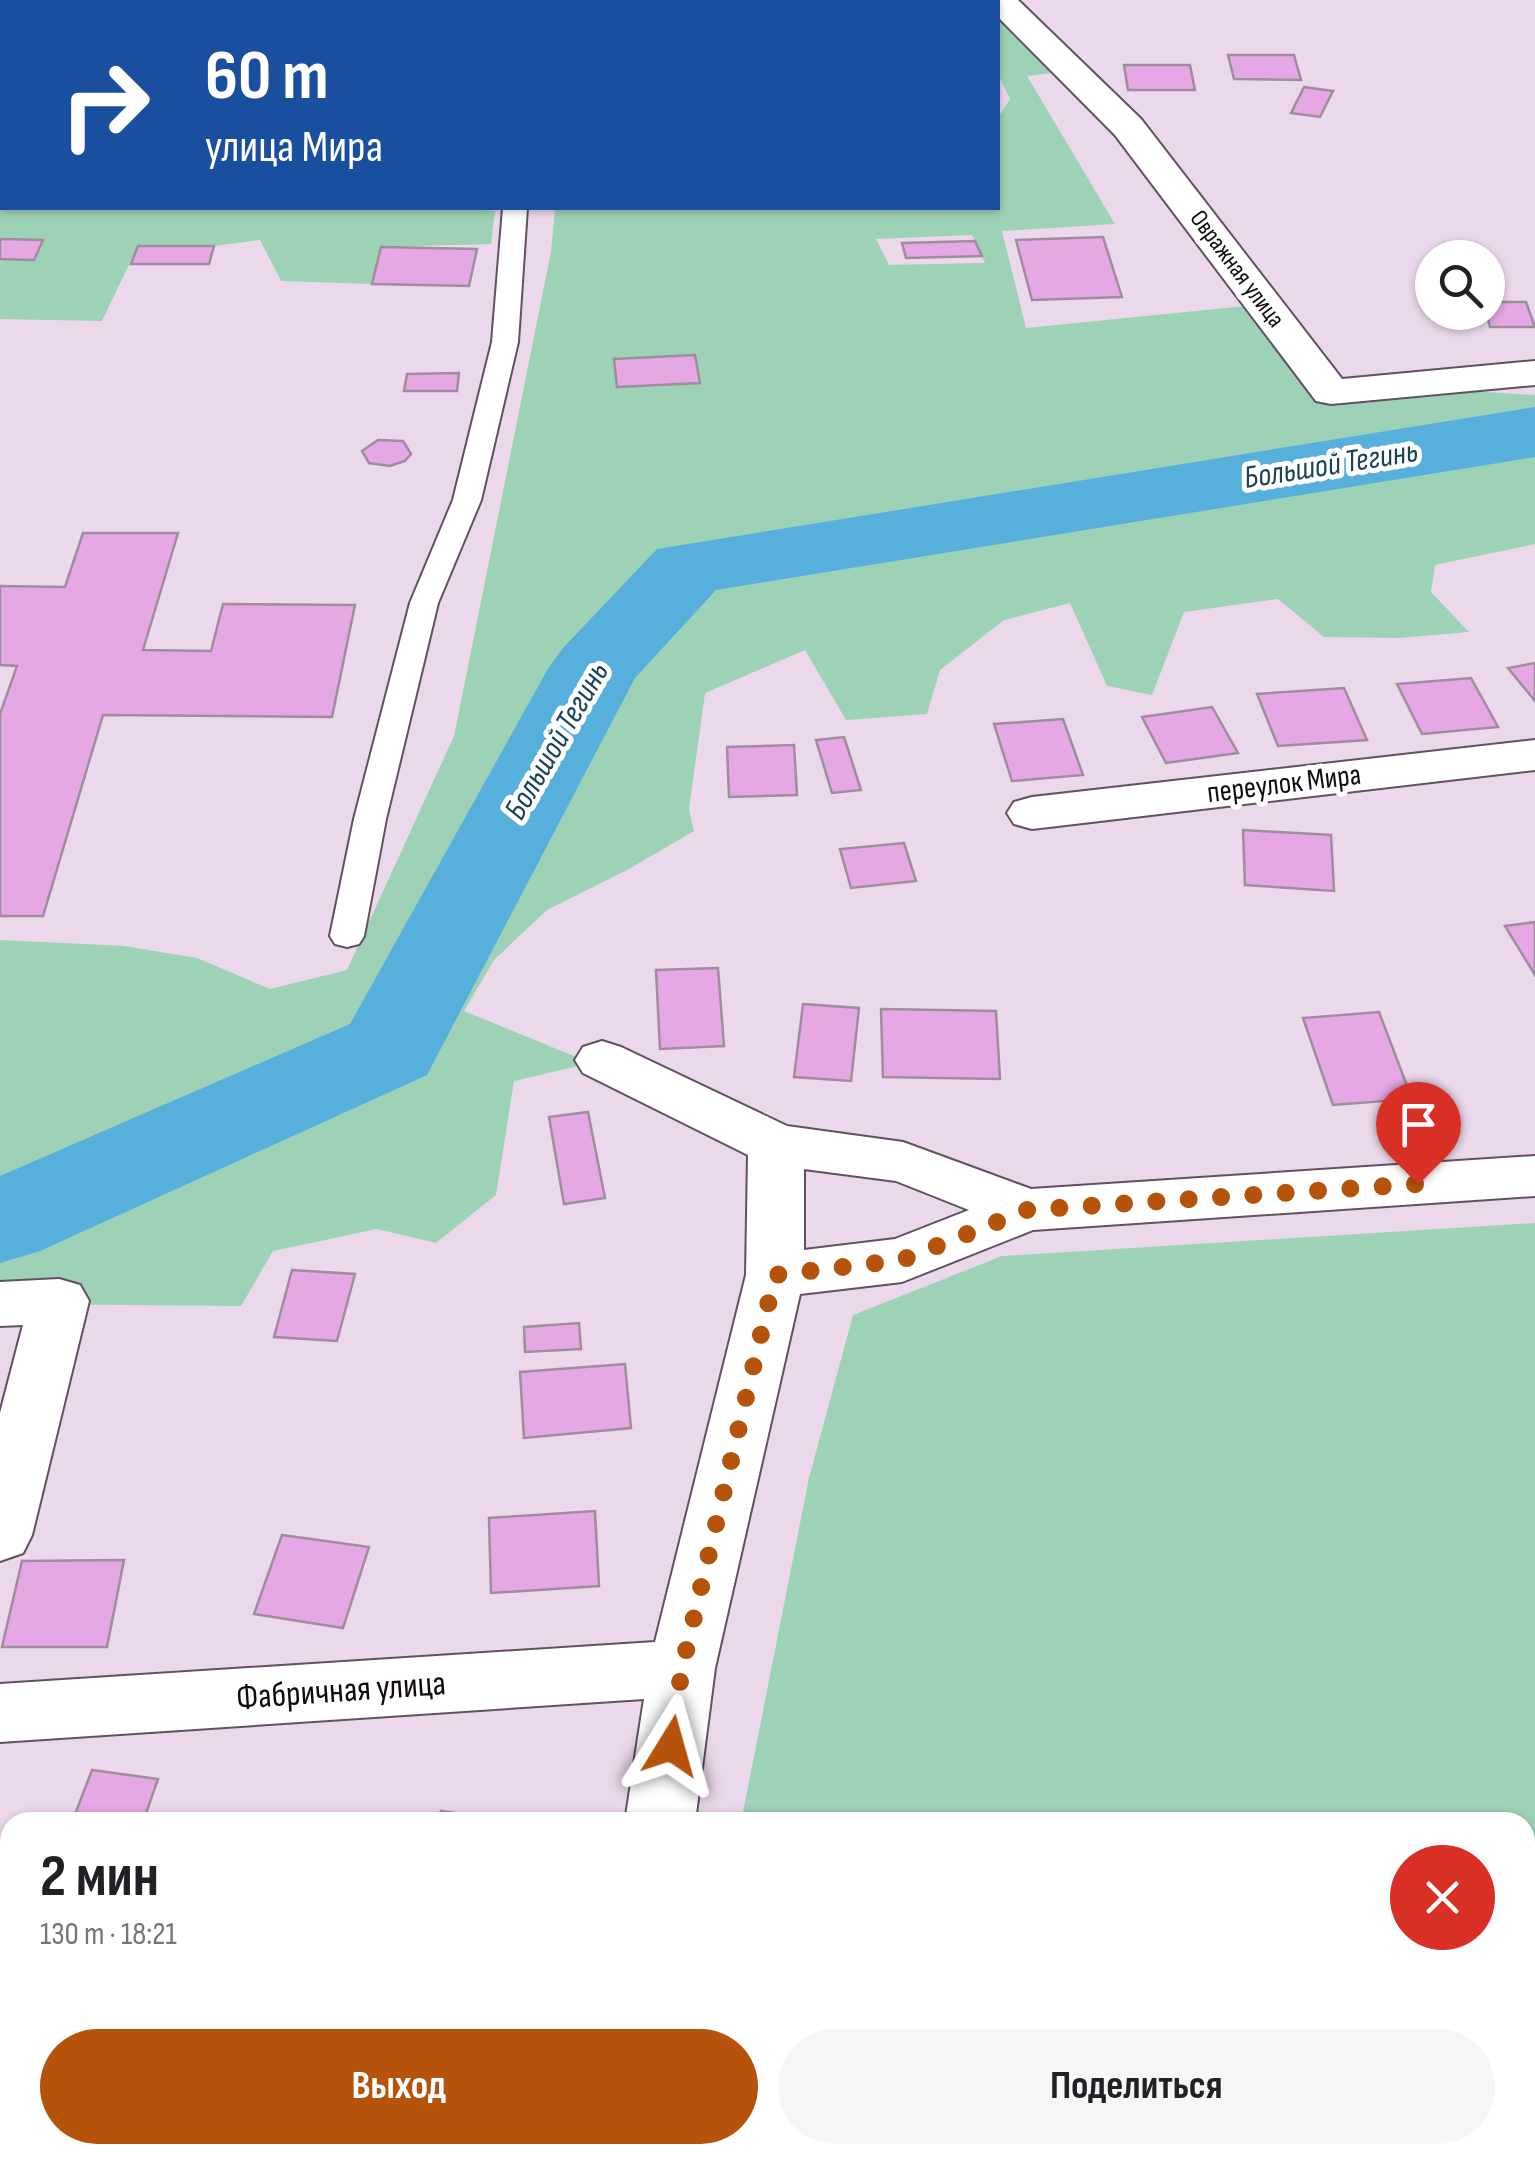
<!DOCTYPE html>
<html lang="ru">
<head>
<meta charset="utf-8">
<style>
	:root { --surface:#fff; --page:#f6f6f6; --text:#202124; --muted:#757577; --accent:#b45309 }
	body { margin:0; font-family:"Sofia Sans Condensed",sans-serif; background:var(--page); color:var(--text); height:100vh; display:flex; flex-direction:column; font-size:38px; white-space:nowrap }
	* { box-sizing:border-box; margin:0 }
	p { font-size:32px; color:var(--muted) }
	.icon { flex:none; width:55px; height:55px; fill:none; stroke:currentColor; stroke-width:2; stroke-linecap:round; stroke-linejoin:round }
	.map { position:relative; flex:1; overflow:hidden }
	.side { position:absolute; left:0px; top:1812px; width:1535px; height:352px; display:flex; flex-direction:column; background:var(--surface); border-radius:30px 30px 0 0; box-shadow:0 2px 8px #0004 }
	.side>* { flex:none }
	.hud { position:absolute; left:0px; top:0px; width:1000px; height:210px; box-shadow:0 2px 8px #0004; background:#1a4fa0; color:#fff; overflow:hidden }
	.buttons { position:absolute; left:1415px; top:240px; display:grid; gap:20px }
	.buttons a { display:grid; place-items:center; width:90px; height:90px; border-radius:50%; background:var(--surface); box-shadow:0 2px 8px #0004; font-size:50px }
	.pin { position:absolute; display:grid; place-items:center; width:85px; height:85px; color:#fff; margin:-102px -42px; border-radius:50% 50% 50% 0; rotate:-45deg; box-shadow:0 0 10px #0007 }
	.pin .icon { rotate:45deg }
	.me { position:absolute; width:110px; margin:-55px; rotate:8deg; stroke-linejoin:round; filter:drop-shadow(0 0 8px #0008) }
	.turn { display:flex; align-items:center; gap:35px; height:210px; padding:0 40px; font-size:45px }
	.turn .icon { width:130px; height:130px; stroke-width:2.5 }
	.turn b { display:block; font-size:70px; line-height:85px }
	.round { display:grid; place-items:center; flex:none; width:105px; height:105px; border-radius:52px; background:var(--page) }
	.head { display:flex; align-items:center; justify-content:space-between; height:170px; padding:0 40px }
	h1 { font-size:60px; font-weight:700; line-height:75px }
	.cta { display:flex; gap:20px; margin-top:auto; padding:20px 40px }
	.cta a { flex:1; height:115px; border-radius:60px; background:var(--accent); color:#fff; font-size:40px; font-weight:700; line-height:115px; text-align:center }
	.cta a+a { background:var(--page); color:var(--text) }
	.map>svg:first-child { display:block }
	.green { fill:#9dd2b7; fill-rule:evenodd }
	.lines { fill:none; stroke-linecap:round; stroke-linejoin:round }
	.river { fill:#57afdc; fill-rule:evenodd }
	.building { fill:#e6a8e5; stroke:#9f8d9e; stroke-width:2.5 }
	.lane-casing { stroke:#615161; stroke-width:4 }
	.street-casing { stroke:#615161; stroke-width:4 }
	.lane { fill:#fff; fill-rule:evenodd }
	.street { fill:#fff; fill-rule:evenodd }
	.route { stroke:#b45309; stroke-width:18; stroke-dasharray:0 32.4 }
	.labels { text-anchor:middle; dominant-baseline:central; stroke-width:10; stroke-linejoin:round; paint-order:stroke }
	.far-street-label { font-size:25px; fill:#110b11; stroke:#fff }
	.street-label { font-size:30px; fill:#110b11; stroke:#fff }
	.water-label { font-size:32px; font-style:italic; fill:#1b4255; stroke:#fff }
	.near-street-label { font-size:35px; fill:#110b11; stroke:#fff }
</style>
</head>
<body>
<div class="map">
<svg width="1535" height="2163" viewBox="0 0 1535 2163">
	<rect width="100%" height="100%" fill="#ecd8eb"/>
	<!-- green -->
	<g class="green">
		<path d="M 998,12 L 1060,72 L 1027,76 L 1115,224 L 1002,231 L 1026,328 L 1265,304 L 1331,392 L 1471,391 L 1535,395 L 1535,544 L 1435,565 L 1431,592 L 1469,632 L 1400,638 L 1324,637 L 1278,599 L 1184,612 L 1152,695 L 1107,686 L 1070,603 L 1004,620 L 940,670 L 927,714 L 846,720 L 805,650 L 705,693 L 689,809 L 694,831 L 629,869 L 547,910 L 494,960 L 464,1011 L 591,1063 L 514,1081 L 496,1195 L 436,1243 L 377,1229 L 273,1251 L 241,1306 L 0,1304 L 0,940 L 124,946 L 197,958 L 270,989 L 347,970 L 454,736 L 551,252 L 555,208 L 998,208 L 998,118 L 1010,99 L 998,74 ZM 972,235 L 985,263 L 889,265 L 876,239 Z"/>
		<path d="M 0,193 L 2,208 L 466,208 L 495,211 L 491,244 L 381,247 L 372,284 L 281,281 L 260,240 L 214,246 L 138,246 L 102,321 L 0,319 Z"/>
		<path d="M 1535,1223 L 1535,2163 L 690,2163 L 690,2155 L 1525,2155 L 1525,1822 L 741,1822 L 809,1478 L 853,1315 L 1002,1256 Z"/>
	</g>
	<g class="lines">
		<!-- river -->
		<path class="river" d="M 1535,407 L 1535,457 L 716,590 L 635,678 L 427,1075 L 40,1251 L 0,1263 L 0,1176 L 350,1024 L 549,667 L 563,648 L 657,549 Z"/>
	</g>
	<!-- building -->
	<g class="building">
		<rect x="0" y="15" width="2" height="127"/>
		<path d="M 1228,55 L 1294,55 L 1301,80 L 1234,79 Z"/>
		<path d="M 1124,65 L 1190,65 L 1195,90 L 1128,90 Z"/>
		<path d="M 1304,87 L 1333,91 L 1320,117 L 1291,113 Z"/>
		<path d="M 1103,237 L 1122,297 L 1032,300 L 1016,240 Z"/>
		<path d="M 0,239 L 43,240 L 34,260 L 0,259 Z"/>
		<path d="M 975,241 L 982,256 L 906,258 L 902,243 Z"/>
		<path d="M 138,246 L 214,246 L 209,264 L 131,264 Z"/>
		<path d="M 381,247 L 477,249 L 469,286 L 372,284 Z"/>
		<path d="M 1488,302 L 1526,302 L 1535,327 L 1490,327 L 1486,312 Z"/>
		<path d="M 695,355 L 700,383 L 617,387 L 614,359 Z"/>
		<path d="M 459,373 L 457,391 L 404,391 L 407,374 Z"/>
		<path d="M 378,440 L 403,441 L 411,454 L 405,461 L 390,466 L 369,463 L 362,451 Z"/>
		<path d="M 83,533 L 178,533 L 143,650 L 211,651 L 223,604 L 355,605 L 332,717 L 103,715 L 43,916 L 0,916 L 0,714 L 17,666 L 0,665 L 0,586 L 65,587 Z"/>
		<path d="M 1535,663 L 1535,701 L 1508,668 Z"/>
		<path d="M 1471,678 L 1498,727 L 1422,734 L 1397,684 Z"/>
		<path d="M 1344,688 L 1367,740 L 1278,746 L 1257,694 Z"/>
		<path d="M 1212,707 L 1238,753 L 1166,763 L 1142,717 Z"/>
		<path d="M 1063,719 L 1083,775 L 1012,781 L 994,724 Z"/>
		<path d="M 844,737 L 861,790 L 832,793 L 816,740 Z"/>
		<path d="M 794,745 L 797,795 L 729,797 L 727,747 Z"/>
		<path d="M 1243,830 L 1331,835 L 1334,891 L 1245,885 Z"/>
		<path d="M 904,843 L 916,881 L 851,888 L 840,849 Z"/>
		<path d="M 1535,922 L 1535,975 L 1505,926 Z"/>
		<path d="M 718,968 L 724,1046 L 660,1049 L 656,970 Z"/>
		<path d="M 803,1004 L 859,1008 L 851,1081 L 794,1077 Z"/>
		<path d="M 881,1009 L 996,1011 L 1000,1079 L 883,1077 Z"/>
		<path d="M 1379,1012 L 1412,1099 L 1333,1105 L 1303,1018 Z"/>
		<path d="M 588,1112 L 605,1198 L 564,1204 L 549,1117 Z"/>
		<path d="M 292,1270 L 355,1274 L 337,1341 L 274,1337 Z"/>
		<path d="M 579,1323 L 581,1349 L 525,1352 L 524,1327 Z"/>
		<path d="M 625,1364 L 631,1428 L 524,1438 L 520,1372 Z"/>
		<path d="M 595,1511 L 599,1586 L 491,1593 L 489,1518 Z"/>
		<path d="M 282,1535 L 369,1547 L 343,1628 L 254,1614 Z"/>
		<path d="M 124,1560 L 107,1647 L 2,1647 L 22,1561 Z"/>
		<path d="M 92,1770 L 158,1779 L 143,1822 L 72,1822 Z"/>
		<path d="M 441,1811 L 498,1819 L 497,1822 L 438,1822 Z"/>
	</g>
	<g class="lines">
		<!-- lane casing -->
		<g class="lane-casing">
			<g id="lane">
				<path d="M 421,0 L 443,0 L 444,2 L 423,2 Z"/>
				<path d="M 472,0 L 494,0 L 495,2 L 474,2 Z"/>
				<path d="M 546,0 L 568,0 L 568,2 L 547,2 Z"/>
				<rect x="0" y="171" width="2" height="14"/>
				<path d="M 503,208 L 527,208 L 518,342 L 481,500 L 438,603 L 386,819 L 364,936 L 359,944 L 347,947 L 335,944 L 330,936 L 354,819 L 410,603 L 453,500 L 492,342 Z"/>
			</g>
		</g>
		<!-- street casing -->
		<g class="street-casing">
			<g id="street">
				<path d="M 982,0 L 1018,0 L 1141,119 L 1342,379 L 1535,361 L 1535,385 L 1331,404 L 1316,401 L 1115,135 L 998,17 L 998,2 Z"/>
				<path d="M 1535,740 L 1535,770 L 1032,829 L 1014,824 L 1007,813 L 1014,802 L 1032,797 Z"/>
				<path d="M 602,1041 L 621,1047 L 787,1126 L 903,1142 L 1031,1189 L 1535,1156 L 1535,1196 L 1033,1230 L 902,1282 L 800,1294 L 715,1668 L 695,1822 L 625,1822 L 644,1699 L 0,1742 L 0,1684 L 655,1642 L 746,1275 L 748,1155 L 583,1073 L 575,1060 L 583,1047 ZM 804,1169 L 896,1181 L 969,1210 L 895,1239 L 804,1250 Z"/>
				<path d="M 59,1279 L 80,1285 L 89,1301 L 32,1535 L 23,1553 L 0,1561 L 0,1413 L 23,1325 L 0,1326 L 0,1282 Z"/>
				<path d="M 574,2155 L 650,2155 L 648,2163 L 572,2163 Z"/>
			</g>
		</g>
		<!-- lane -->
		<use href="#lane" class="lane"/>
		<!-- street -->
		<use href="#street" class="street"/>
	</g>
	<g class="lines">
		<!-- route -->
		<path class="route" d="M 671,1746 L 682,1668 L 775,1275 L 902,1260 L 1027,1210 L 1418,1184"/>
	</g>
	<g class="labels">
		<!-- far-street labels -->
		<g class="far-street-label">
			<text transform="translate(1237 269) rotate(53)">Овражная улица</text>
		</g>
		<!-- street labels -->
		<g class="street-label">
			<text transform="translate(1284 784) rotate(-7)">переулок Мира</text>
		</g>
		<!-- water labels -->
		<g class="water-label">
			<text transform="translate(1331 465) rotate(-9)">Большой Тегинь</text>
			<text transform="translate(557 741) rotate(-60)">Большой Тегинь</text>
		</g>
		<!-- near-street labels -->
		<g class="near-street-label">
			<text transform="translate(341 1691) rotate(-4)">Фабричная улица</text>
		</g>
	</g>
</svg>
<div class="buttons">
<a><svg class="icon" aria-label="search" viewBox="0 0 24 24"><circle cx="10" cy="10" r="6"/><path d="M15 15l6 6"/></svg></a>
</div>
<div class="pin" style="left:1418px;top:1184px;background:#d93025"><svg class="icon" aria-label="arrive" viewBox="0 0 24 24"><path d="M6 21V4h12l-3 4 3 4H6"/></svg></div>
<svg class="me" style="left:671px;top:1746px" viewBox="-20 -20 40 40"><path d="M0-17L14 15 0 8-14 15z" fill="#b45309" stroke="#fff" stroke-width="4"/></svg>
<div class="hud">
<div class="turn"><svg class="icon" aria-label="right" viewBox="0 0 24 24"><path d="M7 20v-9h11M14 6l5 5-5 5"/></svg><div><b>60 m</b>улица Мира</div></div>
</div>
<section class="side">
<div class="head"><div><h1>2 мин</h1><p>130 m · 18:21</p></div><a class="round" style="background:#d93025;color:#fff"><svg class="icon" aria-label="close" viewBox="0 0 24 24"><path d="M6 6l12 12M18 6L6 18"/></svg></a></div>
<div class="cta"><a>Выход</a><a>Поделиться</a></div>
</section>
</div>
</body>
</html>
